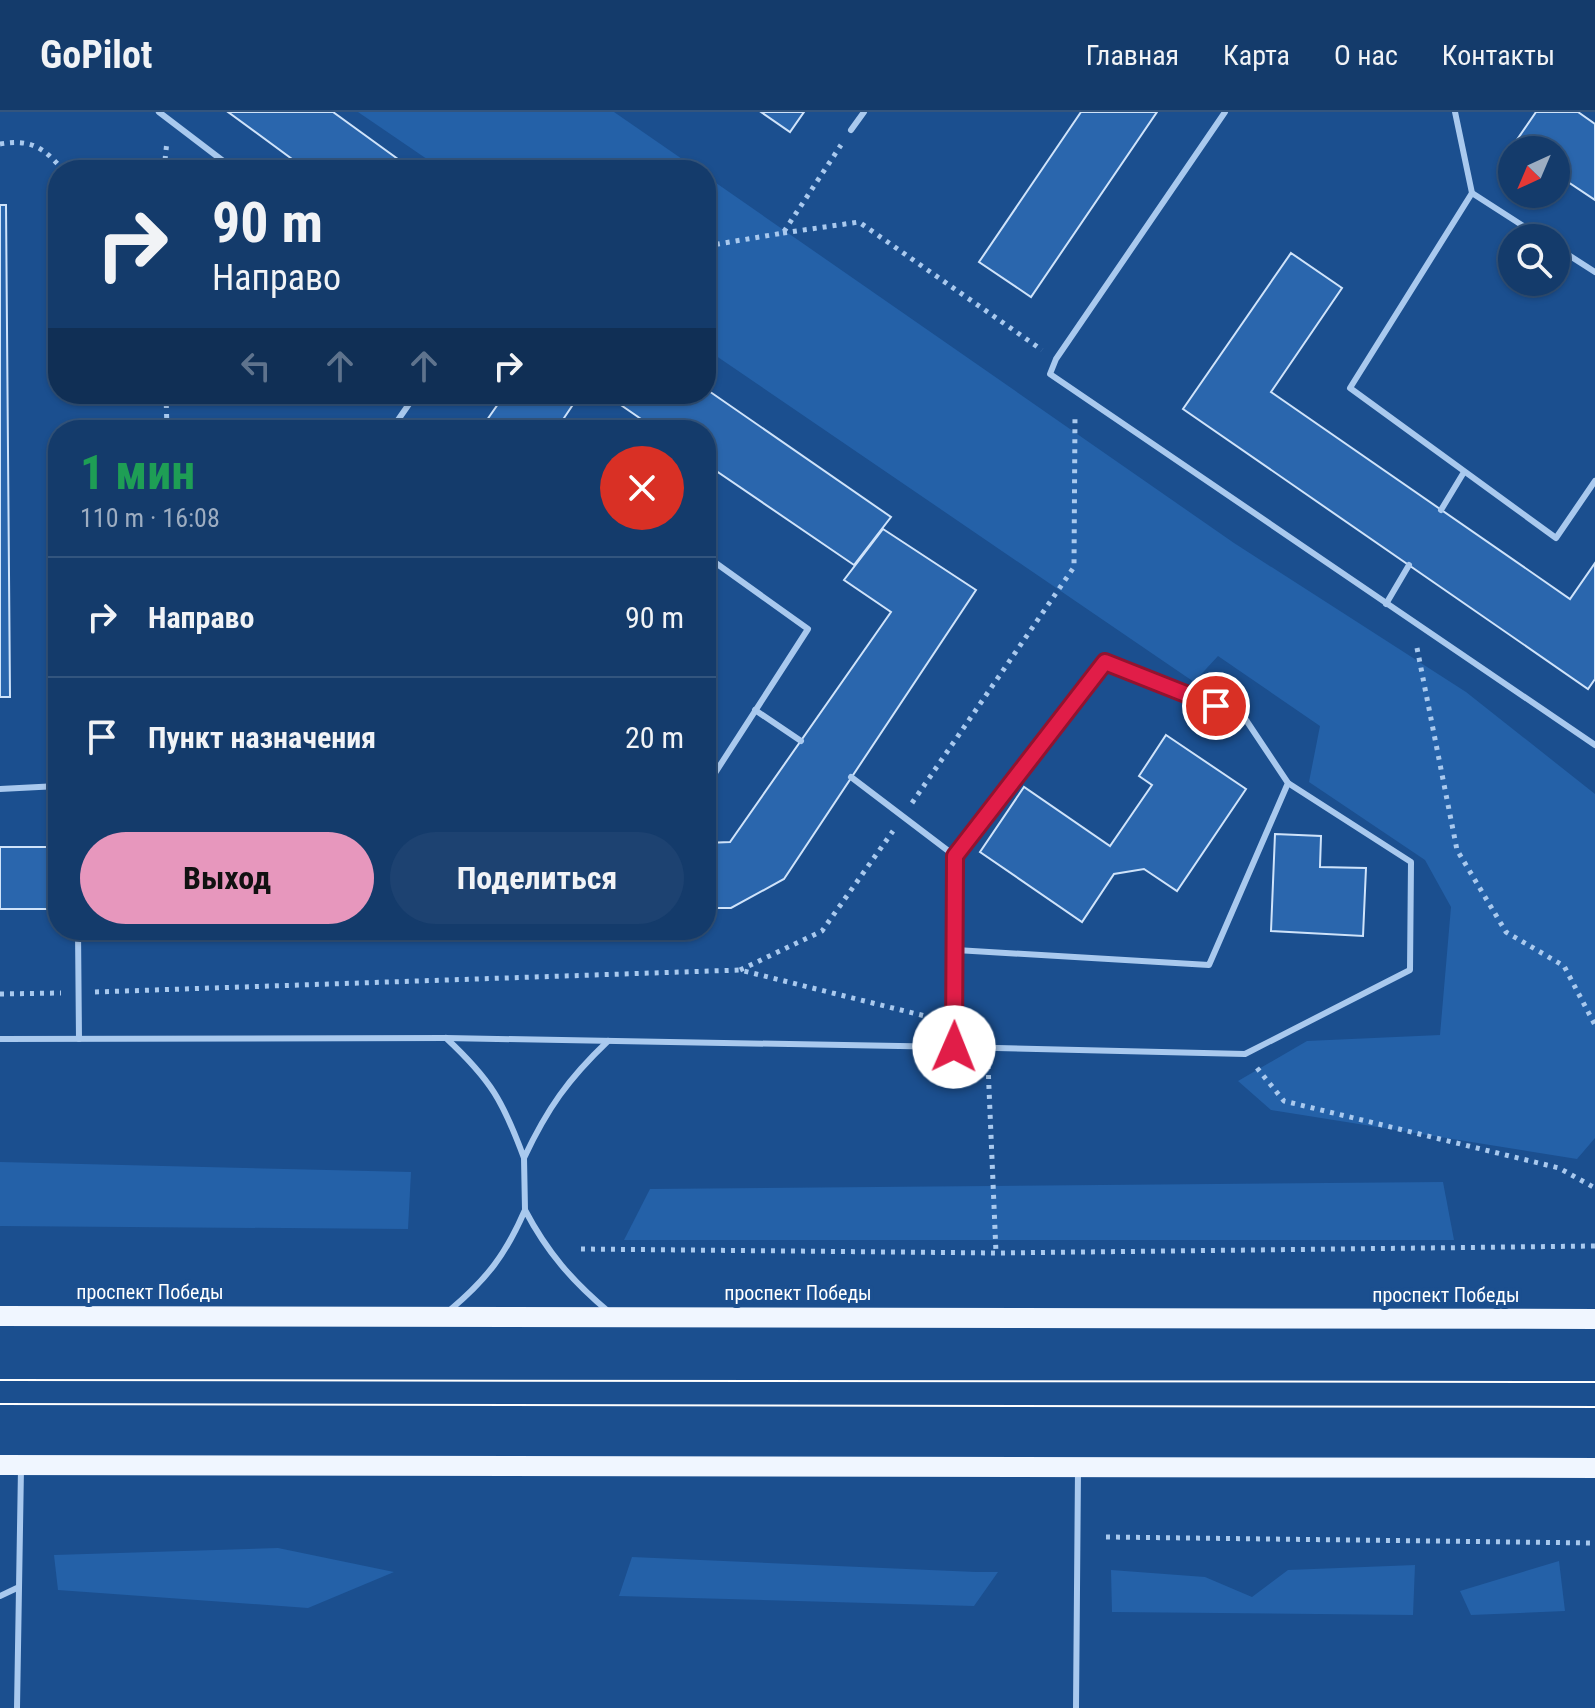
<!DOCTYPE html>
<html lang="ru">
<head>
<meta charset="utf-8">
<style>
	:root { --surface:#143b6b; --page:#1d4271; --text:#f1f3f6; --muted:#9dadc1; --line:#33557e; --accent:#e797bd }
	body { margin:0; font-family:"Roboto Condensed",sans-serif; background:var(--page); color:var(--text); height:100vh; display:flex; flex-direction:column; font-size:30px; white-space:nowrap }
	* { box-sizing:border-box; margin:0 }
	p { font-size:26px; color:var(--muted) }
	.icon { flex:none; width:44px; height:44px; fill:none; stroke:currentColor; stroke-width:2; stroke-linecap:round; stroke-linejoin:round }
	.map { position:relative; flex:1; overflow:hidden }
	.panel { position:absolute; left:48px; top:308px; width:668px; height:520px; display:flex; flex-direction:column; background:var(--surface); border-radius:32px; box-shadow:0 2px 6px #0004,0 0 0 2px var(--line) }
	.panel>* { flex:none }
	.hud { position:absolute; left:48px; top:48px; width:668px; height:244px; border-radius:32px; box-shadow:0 2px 6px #0004,0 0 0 2px var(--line); background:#143b6b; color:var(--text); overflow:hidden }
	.needle { width:52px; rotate:224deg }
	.controls { position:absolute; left:1498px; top:24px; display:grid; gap:16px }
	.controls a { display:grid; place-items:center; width:72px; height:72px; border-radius:50%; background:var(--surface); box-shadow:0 2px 6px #0004,0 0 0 2px var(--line); font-size:40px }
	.pin { position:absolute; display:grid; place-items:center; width:68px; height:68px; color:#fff; margin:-34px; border:4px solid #fff; border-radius:50%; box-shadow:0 2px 8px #0007 }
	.me { position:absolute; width:88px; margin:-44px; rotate:1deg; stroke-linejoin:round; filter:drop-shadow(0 0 6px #0008) }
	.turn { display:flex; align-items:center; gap:28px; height:168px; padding:0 32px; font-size:36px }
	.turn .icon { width:104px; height:104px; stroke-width:2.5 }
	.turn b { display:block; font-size:56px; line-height:68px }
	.lanes { display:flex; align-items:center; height:76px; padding:0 32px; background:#0003; justify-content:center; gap:40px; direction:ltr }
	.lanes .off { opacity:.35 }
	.round { display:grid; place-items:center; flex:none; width:84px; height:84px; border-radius:42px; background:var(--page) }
	.head { display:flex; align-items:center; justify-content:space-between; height:136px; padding:0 32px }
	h1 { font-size:48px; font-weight:700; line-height:60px; color:#1e9e55 }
	.action { display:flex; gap:16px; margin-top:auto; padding:16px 32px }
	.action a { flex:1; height:92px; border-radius:48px; background:var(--accent); color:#111; font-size:32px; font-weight:700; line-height:92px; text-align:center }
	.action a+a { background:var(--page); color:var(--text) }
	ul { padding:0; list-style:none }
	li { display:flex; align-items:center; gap:24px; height:120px; padding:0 32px; border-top:2px solid var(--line) }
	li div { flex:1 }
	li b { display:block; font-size:30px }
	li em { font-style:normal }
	header { display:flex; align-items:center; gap:48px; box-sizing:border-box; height:112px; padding:0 40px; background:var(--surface); border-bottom:2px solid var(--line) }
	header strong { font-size:38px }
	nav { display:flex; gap:44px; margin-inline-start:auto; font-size:28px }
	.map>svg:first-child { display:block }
	.green { fill:#2461a8 }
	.building { fill:#2a66ad; stroke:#cfe3fa; stroke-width:2 }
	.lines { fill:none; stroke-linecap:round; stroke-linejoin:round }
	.path { stroke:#a9c9ee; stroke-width:5; stroke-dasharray:4 6; stroke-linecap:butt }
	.lane { stroke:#a9c9ee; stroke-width:6 }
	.primary { stroke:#f0f6ff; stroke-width:20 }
	.tram { stroke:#fff; stroke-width:2 }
	.route-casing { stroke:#92132f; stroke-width:20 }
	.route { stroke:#e11d48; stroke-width:14 }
	.labels { text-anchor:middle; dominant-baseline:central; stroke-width:8; stroke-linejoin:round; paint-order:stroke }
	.street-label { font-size:20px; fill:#fff; stroke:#1b4f8f }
</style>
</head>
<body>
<header>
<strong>GoPilot</strong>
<nav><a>Главная</a><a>Карта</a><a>О нас</a><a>Контакты</a></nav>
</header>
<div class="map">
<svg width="1595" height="1596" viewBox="0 0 1595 1596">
	<rect width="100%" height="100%" fill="#1b4f8f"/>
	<!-- green -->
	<g class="green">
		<path d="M 358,0 L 614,0 L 698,58 L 443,58 Z"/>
		<path d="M 706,64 L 1234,431 L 1466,580 L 1595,682 L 1595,1026 L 1577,1047 L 1271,998 L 1238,969 L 1307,929 L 1440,923 L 1451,795 L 1425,748 L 1309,670 L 1320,614 L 1218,544 L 1194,570 L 706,237 Z"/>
		<path d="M 0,1050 L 411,1060 L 408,1117 L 0,1114 Z"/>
		<path d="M 1443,1070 L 1454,1128 L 624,1128 L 650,1077 Z"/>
		<path d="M 278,1436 L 394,1460 L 308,1496 L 58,1478 L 54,1443 Z"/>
		<path d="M 632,1445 L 976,1460 L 998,1460 L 974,1494 L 619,1484 Z"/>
		<path d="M 1559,1449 L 1565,1499 L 1471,1503 L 1460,1479 Z"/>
		<path d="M 1415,1453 L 1413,1503 L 1112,1500 L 1111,1458 L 1205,1465 L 1252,1485 L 1288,1458 Z"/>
	</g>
	<!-- building -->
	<g class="building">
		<path d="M 228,0 L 333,0 L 413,58 L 307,58 Z"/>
		<path d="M 761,0 L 804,0 L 790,20 Z"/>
		<path d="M 1081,0 L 1157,0 L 1031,185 L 979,150 Z"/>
		<path d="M 1536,0 L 1578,0 L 1595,12 L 1595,88 L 1556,62 L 1556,38 L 1522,38 L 1514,32 Z"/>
		<path d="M 0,93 L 6,93 L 10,585 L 0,585 Z"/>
		<path d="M 1291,141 L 1342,176 L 1271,280 L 1570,487 L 1595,451 L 1595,567 L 1588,577 L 1183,297 Z"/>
		<path d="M 706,277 L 891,405 L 854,453 L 706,352 L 706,318 L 657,318 L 605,282 L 706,282 Z"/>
		<path d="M 505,282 L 580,282 L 556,318 L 480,318 Z"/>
		<path d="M 883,417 L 976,478 L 784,767 L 731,796 L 706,796 L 706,731 L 730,730 L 891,500 L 844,468 Z"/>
		<path d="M 1166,623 L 1246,677 L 1177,779 L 1144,757 L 1114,762 L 1082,810 L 980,740 L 1024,675 L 1110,734 L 1152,673 L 1139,664 Z"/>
		<path d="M 1275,722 L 1321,724 L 1320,755 L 1366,756 L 1363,824 L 1271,819 Z"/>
		<rect x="0" y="735" width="58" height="62"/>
	</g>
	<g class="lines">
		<!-- path -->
		<g class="path">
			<path d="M 0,32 C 31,27 43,35 63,58"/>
			<path d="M 164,58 L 167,29"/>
			<path d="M 783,121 L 859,110 L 1042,238"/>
			<path d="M 706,134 L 783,121 L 841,33"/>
			<path d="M 166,282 L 167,318"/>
			<path d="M 382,282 L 391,288"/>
			<path d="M 1417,536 L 1457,738 L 1506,820 L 1564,854 L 1595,913"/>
			<path d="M 912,691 L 1074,455 L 1075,303"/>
			<path d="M 740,858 L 822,819 L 893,719"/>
			<path d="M 95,880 L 740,858 L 925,904 L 935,914"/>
			<path d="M 0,882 L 61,881"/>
			<path d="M 988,953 L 996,1141"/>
			<path d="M 1257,956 L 1284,989 L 1559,1056 L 1595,1076"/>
			<path d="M 581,1137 L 996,1141 L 1595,1134"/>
			<path d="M 1106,1425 L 1595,1431"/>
		</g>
		<!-- lane -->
		<g class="lane">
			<path d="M 159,0 L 235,58"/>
			<path d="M 1225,0 L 1056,247 L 1050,262 L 1595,633"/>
			<path d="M 1455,0 L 1472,81 L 1350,276 L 1556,426 L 1595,369"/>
			<path d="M 851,18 L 864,0"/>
			<path d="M 1472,81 L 1542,126"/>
			<path d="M 1556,135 L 1595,160"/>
			<path d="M 391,318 L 416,282"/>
			<path d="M 1441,398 L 1464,360"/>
			<path d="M 706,444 L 808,517 L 706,675"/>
			<path d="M 1386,492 L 1409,453"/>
			<path d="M 1105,550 L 1244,605 L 1288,671 L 1209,853 L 956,838 L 955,744 Z"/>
			<path d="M 755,598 L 801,629"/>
			<path d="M 851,665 L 955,744"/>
			<path d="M 0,677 L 58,674"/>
			<path d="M 78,818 L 79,927"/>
			<path d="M 446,926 C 491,968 503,989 524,1046 C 547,997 568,967 608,929"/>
			<path d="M 0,927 L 446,926 L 954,935 L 956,838"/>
			<path d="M 954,935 L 1245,942 L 1410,858 L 1411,750 L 1288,671"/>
			<path d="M 524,1046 L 525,1098"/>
			<path d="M 450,1198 C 487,1167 506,1142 525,1098 C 547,1140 572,1169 609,1200"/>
			<path d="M 0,1484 L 17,1476"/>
			<path d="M 17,1596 L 21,1356"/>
			<path d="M 1076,1596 L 1078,1358"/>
		</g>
		<!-- primary -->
		<g class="primary">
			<path d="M 0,1204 L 1595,1207"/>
			<path d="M 0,1353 L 1595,1356"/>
		</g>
		<!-- tram -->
		<g class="tram">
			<path d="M 0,1268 L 1595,1270"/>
			<path d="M 0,1292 L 1595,1295"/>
		</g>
	</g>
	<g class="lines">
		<!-- route casing -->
		<g class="route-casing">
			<path id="route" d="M 954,935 L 955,744 L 1105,550 L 1216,594"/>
		</g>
		<!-- route -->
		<use href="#route" class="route"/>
	</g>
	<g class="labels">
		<!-- street labels -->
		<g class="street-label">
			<text x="150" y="1180">проспект Победы</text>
			<text x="798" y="1181">проспект Победы</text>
			<text x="1446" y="1183">проспект Победы</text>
		</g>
	</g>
</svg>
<div class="controls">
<a><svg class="needle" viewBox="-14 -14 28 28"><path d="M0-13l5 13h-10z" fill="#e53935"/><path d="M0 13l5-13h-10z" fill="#9dadc1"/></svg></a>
<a><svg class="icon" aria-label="search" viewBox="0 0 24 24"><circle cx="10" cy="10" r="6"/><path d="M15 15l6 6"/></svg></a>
</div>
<div class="pin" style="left:1216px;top:594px;background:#d93025"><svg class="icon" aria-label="arrive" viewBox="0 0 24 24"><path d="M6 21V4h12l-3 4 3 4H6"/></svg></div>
<svg class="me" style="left:954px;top:935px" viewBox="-20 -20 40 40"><circle r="19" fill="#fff"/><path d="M0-13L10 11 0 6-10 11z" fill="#e11d48"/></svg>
<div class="hud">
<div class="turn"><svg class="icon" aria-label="right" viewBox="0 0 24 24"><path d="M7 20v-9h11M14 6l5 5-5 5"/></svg><div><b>90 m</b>Направо</div></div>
<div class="lanes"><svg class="icon off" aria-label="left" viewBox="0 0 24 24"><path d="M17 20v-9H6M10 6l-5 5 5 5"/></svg><svg class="icon off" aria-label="ahead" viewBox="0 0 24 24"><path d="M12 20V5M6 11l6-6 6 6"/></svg><svg class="icon off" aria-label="ahead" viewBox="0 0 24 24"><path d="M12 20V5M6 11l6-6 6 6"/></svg><svg class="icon" aria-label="right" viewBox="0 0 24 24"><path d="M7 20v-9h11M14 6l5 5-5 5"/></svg></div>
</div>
<section class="panel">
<div class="head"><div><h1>1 мин</h1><p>110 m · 16:08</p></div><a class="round" style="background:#d93025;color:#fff"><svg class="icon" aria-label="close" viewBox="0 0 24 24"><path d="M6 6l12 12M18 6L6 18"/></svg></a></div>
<ul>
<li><svg class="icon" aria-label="right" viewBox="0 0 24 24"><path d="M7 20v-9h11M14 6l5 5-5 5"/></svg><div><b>Направо</b></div><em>90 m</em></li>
<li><svg class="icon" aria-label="arrive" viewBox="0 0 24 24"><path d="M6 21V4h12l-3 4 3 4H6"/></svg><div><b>Пункт назначения</b></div><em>20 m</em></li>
</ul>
<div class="action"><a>Выход</a><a>Поделиться</a></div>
</section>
</div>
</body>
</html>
